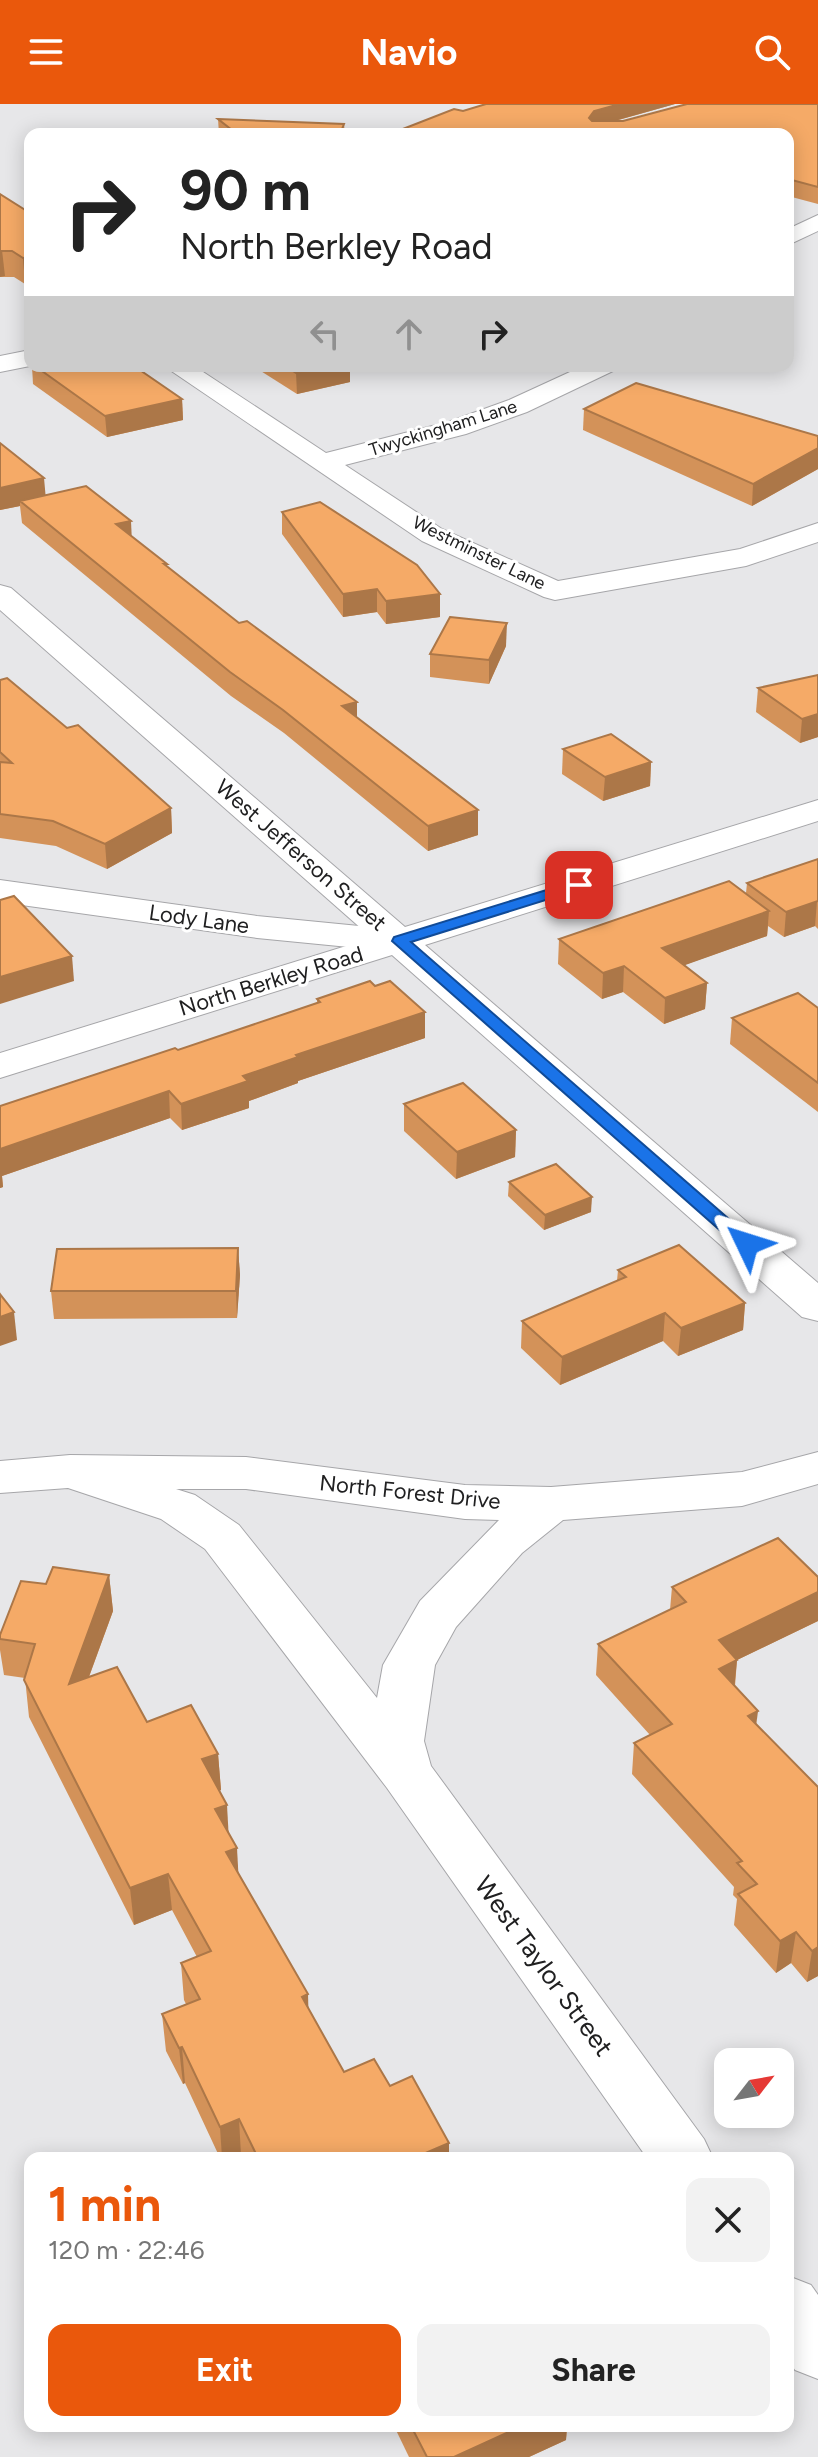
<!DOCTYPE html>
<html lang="en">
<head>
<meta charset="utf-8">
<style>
	:root { --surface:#fff; --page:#f2f2f2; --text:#222; --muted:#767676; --accent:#ea580c }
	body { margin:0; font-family:Figtree,sans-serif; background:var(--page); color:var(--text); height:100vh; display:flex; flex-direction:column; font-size:30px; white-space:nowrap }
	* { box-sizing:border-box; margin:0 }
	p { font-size:26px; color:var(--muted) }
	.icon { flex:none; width:44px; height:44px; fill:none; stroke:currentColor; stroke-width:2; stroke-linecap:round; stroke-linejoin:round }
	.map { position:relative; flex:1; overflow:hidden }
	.sheet { position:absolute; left:24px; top:2048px; width:770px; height:280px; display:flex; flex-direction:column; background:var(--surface); border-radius:16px; box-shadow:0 4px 20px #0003 }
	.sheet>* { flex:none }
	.guide { position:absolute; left:24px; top:24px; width:770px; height:244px; border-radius:16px; box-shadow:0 4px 20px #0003; background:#fff; color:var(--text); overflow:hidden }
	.needle { width:52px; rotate:59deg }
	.tools { position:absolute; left:714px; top:1944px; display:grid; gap:16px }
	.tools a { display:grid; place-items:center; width:80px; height:80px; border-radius:16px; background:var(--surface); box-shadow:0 4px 20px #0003; font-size:40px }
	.pin { position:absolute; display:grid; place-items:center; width:68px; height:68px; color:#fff; margin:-34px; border-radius:16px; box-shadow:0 4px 12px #0006 }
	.me { position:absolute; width:88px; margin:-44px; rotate:311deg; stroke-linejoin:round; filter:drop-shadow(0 0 6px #0008) }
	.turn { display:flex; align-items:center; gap:28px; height:168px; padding:0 24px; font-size:36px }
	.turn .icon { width:104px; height:104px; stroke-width:2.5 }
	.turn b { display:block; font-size:56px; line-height:68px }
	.lanes { display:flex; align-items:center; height:76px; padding:0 24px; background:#0003; justify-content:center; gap:40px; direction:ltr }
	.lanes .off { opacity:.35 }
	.round { display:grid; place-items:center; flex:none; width:84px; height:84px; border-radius:16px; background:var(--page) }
	.summary { display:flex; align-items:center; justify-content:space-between; height:136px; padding:0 24px }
	h1 { font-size:48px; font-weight:700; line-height:60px; color:var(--accent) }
	.button { display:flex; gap:16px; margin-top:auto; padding:16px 24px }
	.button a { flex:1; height:92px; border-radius:16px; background:var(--accent); color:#fff; font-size:32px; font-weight:700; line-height:92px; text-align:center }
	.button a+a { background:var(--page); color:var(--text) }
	header { display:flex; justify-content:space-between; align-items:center; height:104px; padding:0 24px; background:var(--accent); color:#fff; font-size:36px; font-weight:700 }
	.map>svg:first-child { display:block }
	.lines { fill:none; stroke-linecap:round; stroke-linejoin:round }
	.street-casing { stroke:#a6a6a9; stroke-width:2 }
	.secondary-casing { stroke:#a6a6a9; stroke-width:2 }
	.street { fill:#fff; fill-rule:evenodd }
	.secondary { fill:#fff; fill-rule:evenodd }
	.wall { fill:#d39259 }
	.shaded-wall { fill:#ac7748 }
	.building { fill:#f5aa67; stroke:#ac7748; stroke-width:2 }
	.route { fill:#1a73e8; stroke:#114b97; stroke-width:2 }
	.labels { text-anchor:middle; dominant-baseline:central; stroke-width:6; stroke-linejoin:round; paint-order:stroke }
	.far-street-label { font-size:18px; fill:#202021; stroke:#fff }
	.street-label { font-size:22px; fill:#202021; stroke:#fff }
	.near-street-label { font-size:26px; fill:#202021; stroke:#fff }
</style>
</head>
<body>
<header><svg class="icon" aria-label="menu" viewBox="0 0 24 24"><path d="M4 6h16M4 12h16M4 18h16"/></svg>Navio<svg class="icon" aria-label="search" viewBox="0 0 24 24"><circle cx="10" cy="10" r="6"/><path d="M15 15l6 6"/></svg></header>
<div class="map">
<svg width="818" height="2353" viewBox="0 0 818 2353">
	<rect width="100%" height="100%" fill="#e7e7e9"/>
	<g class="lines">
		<!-- street casing -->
		<g class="street-casing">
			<g id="street">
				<path d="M 818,111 L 818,127 L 788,141 L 788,125 Z"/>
				<path d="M 30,246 L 30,262 L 0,268 L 0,252 Z"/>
				<path d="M 164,262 L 194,262 L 326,349 L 448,318 L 509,296 L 583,262 L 617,262 L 613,267 L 527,308 L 466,330 L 345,361 L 442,425 L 558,477 L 740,445 L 818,419 L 818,438 L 746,462 L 555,496 L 544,493 L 422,437 Z"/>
				<path d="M 0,776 L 257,812 L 400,826 L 413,829 L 419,837 L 413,845 L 400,848 L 257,834 L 0,798 Z"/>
				<path d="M 818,1348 L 818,1380 L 742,1402 L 563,1416 L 522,1449 L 456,1523 L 435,1561 L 424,1637 L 431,1662 L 704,2035 L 713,2054 L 647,2054 L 387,1684 L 205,1445 L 161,1415 L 68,1384 L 0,1389 L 0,1357 L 70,1351 L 246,1353 L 465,1381 L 551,1383 L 742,1368 ZM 176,1385 L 246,1385 L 465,1415 L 499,1416 L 420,1497 L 383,1561 L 377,1594 L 239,1421 L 195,1391 Z"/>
				<path d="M 788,2172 L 811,2181 L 818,2191 L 818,2275 L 795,2266 L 788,2256 Z"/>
			</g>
		</g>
		<!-- secondary casing -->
		<g class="secondary-casing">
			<path id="secondary" d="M 0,481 L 11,484 L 405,823 L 818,696 L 818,717 L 425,841 L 818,1179 L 818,1217 L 802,1213 L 392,851 L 0,974 L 0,949 L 372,834 L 0,506 Z"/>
		</g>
		<!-- street -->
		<use href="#street" class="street"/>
		<!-- secondary -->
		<use href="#secondary" class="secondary"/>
	</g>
	<!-- wall -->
	<g class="wall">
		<path d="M 486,0 L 675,0 L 615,17 L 818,0 L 818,100 L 788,92 L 788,30 L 390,30 Z"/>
		<path d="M 218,15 L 344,20 L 345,30 L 217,30 L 219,30 Z"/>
		<path d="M 0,90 L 30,109 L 25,180 L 14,173 L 0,173 Z"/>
		<path d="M 32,262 L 134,262 L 182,295 L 183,316 L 107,333 L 33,280 Z"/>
		<path d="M 253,262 L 350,262 L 350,278 L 297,290 Z"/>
		<path d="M 584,305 L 818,332 L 818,365 L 752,402 L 583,326 Z"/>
		<path d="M 0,339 L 45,391 L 132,432 L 168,463 L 239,519 L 357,598 L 357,614 L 478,706 L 478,731 L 428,747 L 284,629 L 231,592 L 22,419 L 20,402 L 0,406 Z"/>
		<path d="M 282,408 L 440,490 L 440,513 L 386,520 L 377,508 L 343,513 L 282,430 Z"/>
		<path d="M 506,542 L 489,580 L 430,573 L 430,550 Z"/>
		<path d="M 818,571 L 818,633 L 800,639 L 756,608 L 758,584 Z"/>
		<path d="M 0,576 L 67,624 L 171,704 L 172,729 L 107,765 L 56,742 L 0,734 Z"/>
		<path d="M 563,645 L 651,658 L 650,682 L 603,697 L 562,670 Z"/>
		<path d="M 818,755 L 818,825 L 815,822 L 784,833 L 768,822 L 767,832 L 684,861 L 707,879 L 705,905 L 664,920 L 623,888 L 602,895 L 558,860 L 559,835 L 746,789 L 747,779 Z"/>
		<path d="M 317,895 L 425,934 L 298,977 L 298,979 L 249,997 L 249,1004 L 182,1026 L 170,1014 L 2,1072 L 3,1083 L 0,1084 L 0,1002 L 178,946 L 317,899 Z"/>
		<path d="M 818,904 L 818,1008 L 730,940 L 732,914 Z"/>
		<path d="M 404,1000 L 516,1026 L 515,1053 L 456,1075 L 404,1027 Z"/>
		<path d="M 509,1078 L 591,1108 L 544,1126 L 508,1092 Z"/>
		<path d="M 238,1144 L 240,1171 L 237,1214 L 54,1215 L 51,1187 Z"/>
		<path d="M 618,1166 L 745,1199 L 743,1226 L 678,1252 L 663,1237 L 560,1281 L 521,1244 L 522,1217 L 617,1177 Z"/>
		<path d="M 109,1471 L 113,1507 L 89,1573 L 147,1618 L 218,1650 L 221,1686 L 219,1687 L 238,1769 L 308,1903 L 344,1968 L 390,1982 L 449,2054 L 242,2054 L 241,2051 L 235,2054 L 220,2054 L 185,1979 L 183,1980 L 166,1947 L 162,1910 L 186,1900 L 184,1896 L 181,1859 L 197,1853 L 172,1806 L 134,1821 L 29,1613 L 25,1574 L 4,1571 L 0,1546 L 0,1531 L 46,1480 Z"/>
		<path d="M 818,1473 L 818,1517 L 737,1556 L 735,1582 L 756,1620 L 818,1683 L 818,1872 L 807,1878 L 791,1859 L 776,1869 L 734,1821 L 737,1795 L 733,1791 L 734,1783 L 632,1670 L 634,1639 L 650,1631 L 596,1571 L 598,1540 L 670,1506 L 672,1483 Z"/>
		<path d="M 394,2322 L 567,2322 L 566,2336 L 529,2353 L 409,2353 Z"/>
	</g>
	<!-- shaded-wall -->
	<g class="shaded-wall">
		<path d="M 620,0 L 675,0 L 593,23 L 589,14 L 594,7 Z"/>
		<path d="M 2,146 L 5,172 L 0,173 L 0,147 Z"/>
		<path d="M 30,153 L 30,179 L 25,180 L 23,154 Z"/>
		<path d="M 328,262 L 350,262 L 350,278 L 297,290 L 296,269 Z"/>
		<path d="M 182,295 L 183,316 L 107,333 L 105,312 Z"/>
		<path d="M 818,344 L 818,365 L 752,402 L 753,380 Z"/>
		<path d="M 44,374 L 46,396 L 20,397 L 20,402 L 0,406 L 0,384 Z"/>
		<path d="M 131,417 L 132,439 L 116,420 Z"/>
		<path d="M 377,485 L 377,508 L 343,513 L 343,490 Z"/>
		<path d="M 440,490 L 440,513 L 386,520 L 386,497 Z"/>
		<path d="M 507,519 L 506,542 L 489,580 L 489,556 Z"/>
		<path d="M 357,598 L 357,622 L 342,602 Z"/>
		<path d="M 818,610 L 818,633 L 800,639 L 802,615 Z"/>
		<path d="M 651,658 L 650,682 L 603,697 L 605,673 Z"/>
		<path d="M 171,704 L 172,729 L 107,765 L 105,740 Z"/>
		<path d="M 478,706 L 478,731 L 428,747 L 428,722 Z"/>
		<path d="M 817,797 L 815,822 L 784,833 L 786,808 Z"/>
		<path d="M 769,807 L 767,832 L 660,870 L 662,844 Z"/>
		<path d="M 72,852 L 74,877 L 0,900 L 0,873 Z"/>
		<path d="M 624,862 L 623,888 L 602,895 L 603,869 Z"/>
		<path d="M 707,879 L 705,905 L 664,920 L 665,894 Z"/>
		<path d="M 425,908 L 425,934 L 298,977 L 298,979 L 249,997 L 249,1004 L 182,1026 L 181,1000 L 243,972 L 296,951 Z"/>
		<path d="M 169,987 L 170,1014 L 2,1072 L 3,1083 L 0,1084 L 0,1045 Z"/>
		<path d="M 516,1026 L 515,1053 L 456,1075 L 457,1048 Z"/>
		<path d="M 592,1093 L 591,1108 L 544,1126 L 545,1111 Z"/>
		<path d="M 238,1144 L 240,1171 L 237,1214 L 236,1187 Z"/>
		<path d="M 745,1199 L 743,1226 L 678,1252 L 681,1224 Z"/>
		<path d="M 14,1208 L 17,1236 L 0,1242 L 0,1213 Z"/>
		<path d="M 665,1209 L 663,1237 L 560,1281 L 562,1253 Z"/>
		<path d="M 109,1471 L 113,1507 L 73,1616 L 69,1580 Z"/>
		<path d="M 818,1488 L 818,1517 L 737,1556 L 734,1587 L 716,1596 L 719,1536 Z"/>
		<path d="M 758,1607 L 754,1638 L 748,1612 Z"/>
		<path d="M 218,1650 L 221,1686 L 205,1692 L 202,1655 Z"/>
		<path d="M 227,1701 L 229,1737 L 215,1705 Z"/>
		<path d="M 237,1744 L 239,1781 L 226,1748 Z"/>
		<path d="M 168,1770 L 172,1806 L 134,1821 L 130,1784 Z"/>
		<path d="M 796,1828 L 791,1859 L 776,1869 L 780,1837 Z"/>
		<path d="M 818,1843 L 818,1872 L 807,1878 L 812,1847 Z"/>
		<path d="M 308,1890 L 309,1927 L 302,1893 Z"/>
		<path d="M 182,1943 L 185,1979 L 183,1980 L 179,1944 Z"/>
		<path d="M 239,2015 L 241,2051 L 235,2054 L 222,2054 L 220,2023 Z"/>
		<path d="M 449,2039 L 449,2054 L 414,2054 Z"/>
		<path d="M 522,2322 L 567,2322 L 566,2336 L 529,2353 L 454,2353 Z"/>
	</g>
	<!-- building -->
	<g class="building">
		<path d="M 486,0 L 620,0 L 594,7 L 589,14 L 592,17 L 623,17 L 687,0 L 818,0 L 818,83 L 788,75 L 788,30 L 740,30 L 739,28 L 735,30 L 390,30 L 454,5 L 463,7 Z"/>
		<path d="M 218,15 L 344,20 L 340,30 L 217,30 L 232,26 Z"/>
		<path d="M 0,90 L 30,109 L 30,153 L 23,154 L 12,147 L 0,147 Z"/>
		<path d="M 35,262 L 134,262 L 182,295 L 105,312 Z"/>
		<path d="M 285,262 L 328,262 L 296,269 Z"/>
		<path d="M 636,279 L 818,332 L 818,344 L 753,380 L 584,305 Z"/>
		<path d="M 0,339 L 44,374 L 0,384 Z"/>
		<path d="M 86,382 L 131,417 L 116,420 L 167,460 L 164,460 L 239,519 L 247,517 L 357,598 L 342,602 L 478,706 L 428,722 L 283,606 L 230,568 L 20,397 Z"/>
		<path d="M 320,398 L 417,461 L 440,490 L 386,497 L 377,485 L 343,490 L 282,408 Z"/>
		<path d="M 450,513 L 507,519 L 489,556 L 430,550 Z"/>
		<path d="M 818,571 L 818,610 L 802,615 L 758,584 Z"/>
		<path d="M 7,574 L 67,624 L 78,621 L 171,704 L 105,740 L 53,717 L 0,710 L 0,658 L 12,659 L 0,648 L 0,576 Z"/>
		<path d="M 611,630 L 651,658 L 605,673 L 563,645 Z"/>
		<path d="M 818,755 L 818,797 L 786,808 L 747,779 Z"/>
		<path d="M 729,777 L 769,807 L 662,844 L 707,879 L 665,894 L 624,862 L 603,869 L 559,835 Z"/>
		<path d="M 14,792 L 72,852 L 0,873 L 0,796 Z"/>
		<path d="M 370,877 L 375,882 L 390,877 L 425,908 L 296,951 L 298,953 L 243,972 L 248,977 L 181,1000 L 169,987 L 0,1045 L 0,1002 L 175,944 L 178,946 L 320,898 L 317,895 Z"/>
		<path d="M 798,889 L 818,904 L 818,979 L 732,914 Z"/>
		<path d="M 463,979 L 516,1026 L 457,1048 L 404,1000 Z"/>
		<path d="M 556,1060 L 592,1093 L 545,1111 L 509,1078 Z"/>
		<path d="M 679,1141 L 745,1199 L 681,1224 L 665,1209 L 562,1253 L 522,1217 L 626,1173 L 618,1166 Z"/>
		<path d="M 238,1144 L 236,1187 L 51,1187 L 57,1145 Z"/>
		<path d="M 0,1190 L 14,1208 L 0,1213 Z"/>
		<path d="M 778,1434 L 818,1473 L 818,1488 L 719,1536 L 737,1556 L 719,1565 L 758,1607 L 748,1612 L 818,1683 L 818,1843 L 812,1847 L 796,1828 L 780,1837 L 738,1790 L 757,1780 L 737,1759 L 742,1757 L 634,1639 L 672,1620 L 598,1540 L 686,1498 L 672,1483 Z"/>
		<path d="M 53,1463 L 109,1471 L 69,1580 L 117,1563 L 147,1618 L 191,1601 L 218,1650 L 202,1655 L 227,1701 L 215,1705 L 237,1744 L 226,1748 L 308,1890 L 302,1893 L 344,1968 L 374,1955 L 390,1982 L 412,1972 L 449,2039 L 414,2054 L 258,2054 L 239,2015 L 220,2023 L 182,1943 L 179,1944 L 162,1910 L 200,1895 L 181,1859 L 211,1847 L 168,1770 L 130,1784 L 24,1576 L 35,1540 L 0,1535 L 0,1531 L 21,1477 L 46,1480 Z"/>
		<path d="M 411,2322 L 522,2322 L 454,2353 L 427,2353 Z"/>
	</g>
	<!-- route -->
	<path class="route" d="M 579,776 L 584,777 L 584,784 L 411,838 L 753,1136 L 756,1140 L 753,1144 L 740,1144 L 392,837 L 394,833 Z"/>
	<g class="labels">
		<!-- far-street labels -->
		<g class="far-street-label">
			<text transform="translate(443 324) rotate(-17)">Twyckingham Lane</text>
			<text transform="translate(479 449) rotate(26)">Westminster Lane</text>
		</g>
		<!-- street labels -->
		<g class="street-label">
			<text transform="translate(301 751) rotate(41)">West Jefferson Street</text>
			<text transform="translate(199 815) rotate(8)">Lody Lane</text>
			<text transform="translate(271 877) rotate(-17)">North Berkley Road</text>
			<text transform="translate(410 1388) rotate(6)">North Forest Drive</text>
		</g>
		<!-- near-street labels -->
		<g class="near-street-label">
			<text transform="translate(544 1862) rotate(54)">West Taylor Street</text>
		</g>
	</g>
</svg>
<div class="tools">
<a><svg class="needle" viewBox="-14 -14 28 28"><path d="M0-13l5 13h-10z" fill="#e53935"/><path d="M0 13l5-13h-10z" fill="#767676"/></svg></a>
</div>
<div class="pin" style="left:579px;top:781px;background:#d93025"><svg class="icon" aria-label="arrive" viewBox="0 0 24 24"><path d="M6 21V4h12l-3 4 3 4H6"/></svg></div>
<svg class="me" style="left:747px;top:1140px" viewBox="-20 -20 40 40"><path d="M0-17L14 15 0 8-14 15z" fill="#1a73e8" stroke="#fff" stroke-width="4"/></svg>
<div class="guide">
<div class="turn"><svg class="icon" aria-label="right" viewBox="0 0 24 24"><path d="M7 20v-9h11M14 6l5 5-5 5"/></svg><div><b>90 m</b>North Berkley Road</div></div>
<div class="lanes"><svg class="icon off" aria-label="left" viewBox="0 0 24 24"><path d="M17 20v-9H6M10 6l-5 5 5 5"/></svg><svg class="icon off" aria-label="ahead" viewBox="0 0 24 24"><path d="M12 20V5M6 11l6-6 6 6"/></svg><svg class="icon" aria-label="right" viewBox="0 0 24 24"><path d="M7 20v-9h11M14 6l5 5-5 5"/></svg></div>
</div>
<section class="sheet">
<div class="summary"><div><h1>1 min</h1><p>120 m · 22:46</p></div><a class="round"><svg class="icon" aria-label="close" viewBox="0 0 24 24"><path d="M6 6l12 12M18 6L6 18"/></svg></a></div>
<div class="button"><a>Exit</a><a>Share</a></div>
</section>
</div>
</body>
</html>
